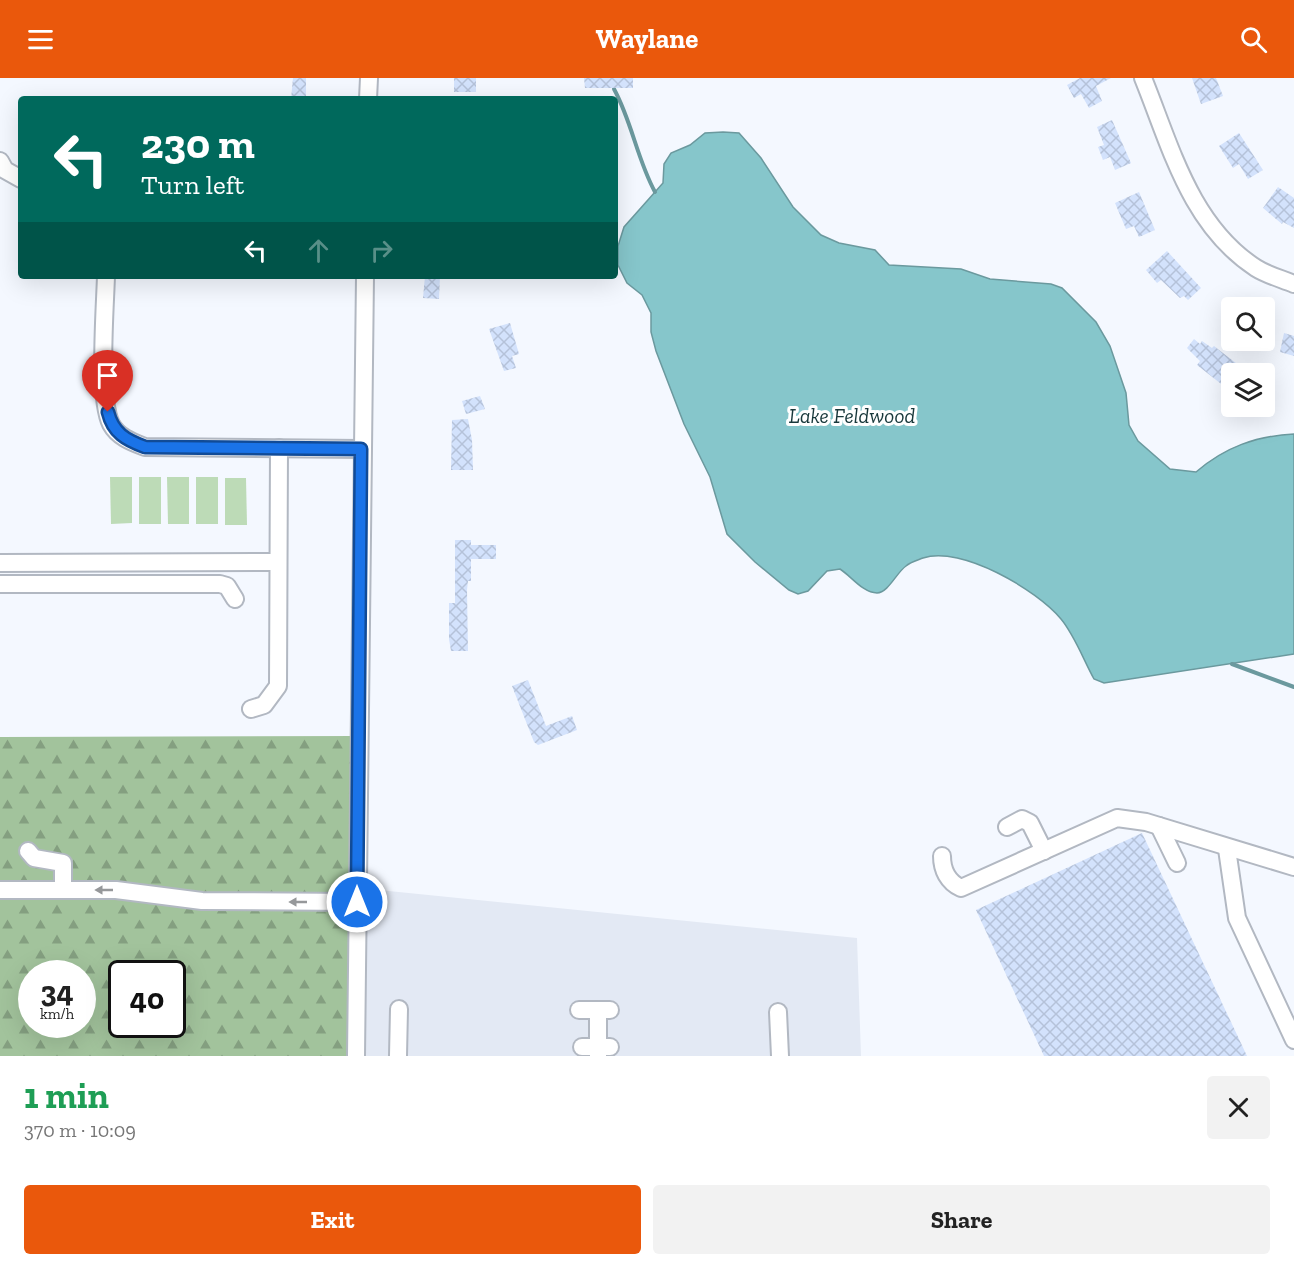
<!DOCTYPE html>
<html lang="en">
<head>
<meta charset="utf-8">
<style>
	:root { --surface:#fff; --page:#f2f2f2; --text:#222; --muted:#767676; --accent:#ea580c }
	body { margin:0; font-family:"Zilla Slab",serif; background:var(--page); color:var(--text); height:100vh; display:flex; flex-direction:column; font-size:22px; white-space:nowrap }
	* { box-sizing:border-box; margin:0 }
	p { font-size:20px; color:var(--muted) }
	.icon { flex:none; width:33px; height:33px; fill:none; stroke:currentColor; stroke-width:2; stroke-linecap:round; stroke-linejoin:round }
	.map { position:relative; height:978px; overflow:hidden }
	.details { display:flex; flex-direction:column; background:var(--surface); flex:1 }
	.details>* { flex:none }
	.banner { position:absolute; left:18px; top:18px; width:600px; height:183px; border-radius:6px; box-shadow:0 6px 24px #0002; background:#00695c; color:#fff; overflow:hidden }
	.fabs { position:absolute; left:1221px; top:219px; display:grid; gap:12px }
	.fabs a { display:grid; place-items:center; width:54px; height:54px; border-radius:6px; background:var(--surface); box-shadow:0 6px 24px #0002; font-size:30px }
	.speed { position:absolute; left:18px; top:882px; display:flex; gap:12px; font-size:30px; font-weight:700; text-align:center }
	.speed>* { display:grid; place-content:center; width:78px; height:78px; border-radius:50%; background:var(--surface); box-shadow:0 6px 24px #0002; line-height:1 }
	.speed small { font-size:15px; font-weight:400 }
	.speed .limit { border:3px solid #111; border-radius:9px; background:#fff; color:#111 }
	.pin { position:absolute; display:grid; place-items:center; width:51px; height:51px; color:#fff; margin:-62px -26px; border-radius:50% 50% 50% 0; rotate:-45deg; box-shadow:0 0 6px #0007 }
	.pin .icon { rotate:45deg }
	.me { position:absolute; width:66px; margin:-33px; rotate:0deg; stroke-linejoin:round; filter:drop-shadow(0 0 4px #0008) }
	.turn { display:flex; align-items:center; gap:21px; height:126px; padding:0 24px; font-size:27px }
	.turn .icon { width:78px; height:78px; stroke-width:2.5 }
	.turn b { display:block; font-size:42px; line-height:51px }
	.lanes { display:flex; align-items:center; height:57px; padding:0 24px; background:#0003; justify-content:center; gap:30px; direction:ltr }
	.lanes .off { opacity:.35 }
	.round { display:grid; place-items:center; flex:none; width:63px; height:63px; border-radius:6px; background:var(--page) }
	.summary { display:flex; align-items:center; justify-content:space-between; height:102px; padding:0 24px }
	h1 { font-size:36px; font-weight:700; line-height:45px; color:#1e9e55 }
	.cta { display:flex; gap:12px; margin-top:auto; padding:12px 24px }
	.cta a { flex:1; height:69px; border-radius:6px; background:var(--accent); color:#fff; font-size:24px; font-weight:700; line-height:69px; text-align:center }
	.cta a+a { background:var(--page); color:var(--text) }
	header { display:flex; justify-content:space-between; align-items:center; height:78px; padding:0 24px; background:var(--accent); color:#fff; font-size:27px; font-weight:700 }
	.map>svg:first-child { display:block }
	.built { fill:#e3e9f4 }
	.green { fill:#bddbb7 }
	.forest { fill:url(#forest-firs); fill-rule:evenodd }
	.water { fill:#86c6cb; stroke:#6b999e; stroke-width:1.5 }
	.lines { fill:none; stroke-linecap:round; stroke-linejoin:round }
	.stream { stroke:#6b999e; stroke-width:4 }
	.building { fill:url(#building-cross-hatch) }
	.minor-casing { stroke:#b2b8c2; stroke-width:20 }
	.minor { stroke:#fff; stroke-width:16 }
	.oneway { fill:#96989a }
	.route-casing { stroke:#114b97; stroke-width:15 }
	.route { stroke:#1a73e8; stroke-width:10 }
	.labels { text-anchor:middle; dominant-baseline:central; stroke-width:6; stroke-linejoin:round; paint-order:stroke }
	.water-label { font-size:21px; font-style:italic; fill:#18383b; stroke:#fff }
</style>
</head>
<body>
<header><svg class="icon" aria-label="menu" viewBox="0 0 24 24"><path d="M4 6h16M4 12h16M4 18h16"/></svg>Waylane<svg class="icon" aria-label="search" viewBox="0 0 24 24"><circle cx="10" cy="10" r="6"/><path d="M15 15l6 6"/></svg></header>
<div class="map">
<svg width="1294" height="978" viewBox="0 0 1294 978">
	<defs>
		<pattern id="forest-firs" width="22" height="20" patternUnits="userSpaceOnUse" patternTransform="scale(1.5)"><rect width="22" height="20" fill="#a2c39c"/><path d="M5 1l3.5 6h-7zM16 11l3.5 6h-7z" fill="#849f80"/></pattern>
		<pattern id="building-cross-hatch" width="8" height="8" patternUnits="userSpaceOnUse" patternTransform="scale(1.5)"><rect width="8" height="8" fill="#d3e2fc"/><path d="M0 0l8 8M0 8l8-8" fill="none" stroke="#b5c2d9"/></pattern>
	</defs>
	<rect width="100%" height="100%" fill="#f4f8ff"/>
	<!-- built -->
	<path class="built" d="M 359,810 L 857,860 L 861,978 L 351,978 Z"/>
	<!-- green -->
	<g class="green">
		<path d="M 110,399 L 132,399 L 132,445 L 111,446 Z"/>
		<rect x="139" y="399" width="22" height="47"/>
		<path d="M 167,399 L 189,399 L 189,446 L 168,446 Z"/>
		<rect x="196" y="399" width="22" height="47"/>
		<path d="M 225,400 L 246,400 L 247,447 L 225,447 Z"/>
	</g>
	<!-- forest -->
	<path class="forest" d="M 358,658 L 351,978 L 0,978 L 0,659 ZM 32,896 L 82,896 L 82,946 L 32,946 ZM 122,896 L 172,896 L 172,946 L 122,946 Z"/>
	<!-- water -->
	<path class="water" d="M 723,54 L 739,55 L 761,80 L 793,129 L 821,157 L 839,165 L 875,172 L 889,187 L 961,191 L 990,201 L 1051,206 L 1062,210 L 1096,244 L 1110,268 L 1126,315 L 1129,347 L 1138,363 L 1170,391 L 1196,394 C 1225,369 1256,358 1294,356 L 1294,576 L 1104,605 L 1094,601 C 1083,581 1075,558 1061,541 C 1037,512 961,467 923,480 C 918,482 910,484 906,488 C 897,494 888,515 877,515 C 863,515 851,498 840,491 L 827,493 L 808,513 L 798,516 L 789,512 L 755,484 L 727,456 L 710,399 L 684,346 L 656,273 L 651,254 L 651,235 L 642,217 L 627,205 L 618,187 L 618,168 L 624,149 L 663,105 L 664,86 L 671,75 L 690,67 L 705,55 Z"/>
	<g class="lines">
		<!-- stream -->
		<g class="stream">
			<path d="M 614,11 C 632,44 637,81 655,114"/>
			<path d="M 1232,586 L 1294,609"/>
		</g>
	</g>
	<!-- building -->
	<g class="building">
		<path d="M 293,0 L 306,0 L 306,21 L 291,21 Z"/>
		<rect x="454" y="0" width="22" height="14"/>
		<path d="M 584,0 L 633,0 L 633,10 L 585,10 Z"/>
		<path d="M 1080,0 L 1111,0 L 1096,8 L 1102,23 L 1089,30 L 1081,16 L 1074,20 L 1067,7 Z"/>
		<path d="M 1192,0 L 1216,0 L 1223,18 L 1201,26 Z"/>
		<path d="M 1112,42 L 1131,85 L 1115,92 L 1110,79 L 1103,82 L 1098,69 L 1104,67 L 1097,49 Z"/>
		<path d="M 1239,55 L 1263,92 L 1248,101 L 1239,86 L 1233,90 L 1219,68 Z"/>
		<path d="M 1278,109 L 1294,120 L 1294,150 L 1283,144 L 1282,146 L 1263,130 Z"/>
		<path d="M 1139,114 L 1155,152 L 1139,159 L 1134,148 L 1126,151 L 1115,125 Z"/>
		<path d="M 1167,173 L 1201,210 L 1188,222 L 1184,218 L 1180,220 L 1161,202 L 1157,205 L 1146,192 Z"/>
		<path d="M 425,198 L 440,198 L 439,221 L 423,220 Z"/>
		<path d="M 510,245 L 519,276 L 512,278 L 516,290 L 504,293 L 489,251 Z"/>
		<path d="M 1284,255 L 1294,258 L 1294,278 L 1280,274 Z"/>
		<path d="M 1194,261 L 1200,266 L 1202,263 L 1212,270 L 1214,268 L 1250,296 L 1232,296 L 1232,301 L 1225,309 L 1197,287 L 1200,283 L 1187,270 Z"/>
		<path d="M 480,318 L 485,331 L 466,336 L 462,323 Z"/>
		<path d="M 468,341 L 472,362 L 473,392 L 451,392 L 452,342 Z"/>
		<path d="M 455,462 L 471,462 L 471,467 L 496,467 L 496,481 L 471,481 L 471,503 L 468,503 L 467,512 L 468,573 L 451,573 L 449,561 L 449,525 L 455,525 Z"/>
		<path d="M 528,602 L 546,648 L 572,638 L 577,652 L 538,667 L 534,664 L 512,608 Z"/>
		<path d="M 1142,755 L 1247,978 L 1044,978 L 976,832 Z"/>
	</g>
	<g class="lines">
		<!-- minor casing -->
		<g class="minor-casing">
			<g id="minor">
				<path d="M 1143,0 C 1171,69 1190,147 1256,190 C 1267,197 1282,201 1294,206"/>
				<path d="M 368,21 L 369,0"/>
				<path d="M 0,83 L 5,92 L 21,101"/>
				<path d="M 106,198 C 105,231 98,320 111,346 C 118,359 132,364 145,369 L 361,371"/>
				<path d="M 0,485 L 278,484"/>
				<path d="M 0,506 L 220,506 L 227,508 L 235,521"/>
				<path d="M 251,631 L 264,627 L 278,608 L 279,370"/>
				<path d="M 1159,748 L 1177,785"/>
				<path d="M 1007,749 L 1022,741 L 1030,745 L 1044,773"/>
				<path d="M 1227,771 L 1237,840 L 1294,962"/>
				<path d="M 28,773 L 34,780 L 63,785 L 63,812"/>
				<path d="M 942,778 C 942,792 948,804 961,810 L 1117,740 L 1146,744 L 1294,789"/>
				<path d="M 0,812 L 116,812 L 202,823 L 357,824"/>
				<path d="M 579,932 L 610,932"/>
				<path d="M 778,934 L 780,978"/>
				<path d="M 582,969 L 610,969"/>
				<path d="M 356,978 L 365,198"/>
				<path d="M 398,978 L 399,931"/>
				<path d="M 598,978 L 598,932"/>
			</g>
		</g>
		<!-- minor -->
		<use href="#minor" class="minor"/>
	</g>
	<!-- one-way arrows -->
	<defs><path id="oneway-solid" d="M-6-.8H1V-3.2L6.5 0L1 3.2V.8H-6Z" transform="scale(1.5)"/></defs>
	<g class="oneway">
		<use href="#oneway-solid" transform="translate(104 812) rotate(180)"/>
		<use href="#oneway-solid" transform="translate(298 824) rotate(-180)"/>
	</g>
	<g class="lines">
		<!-- route casing -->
		<g class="route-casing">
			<path id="route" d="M 108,334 C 113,355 126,362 145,369 L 361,371 L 357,824"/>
		</g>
		<!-- route -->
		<use href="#route" class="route"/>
	</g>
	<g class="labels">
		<!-- water labels -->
		<g class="water-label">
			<text x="852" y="337">Lake Feldwood</text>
		</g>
	</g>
</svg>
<div class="fabs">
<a><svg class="icon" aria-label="search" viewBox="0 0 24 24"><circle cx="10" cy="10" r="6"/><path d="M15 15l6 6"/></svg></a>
<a><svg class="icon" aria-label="layers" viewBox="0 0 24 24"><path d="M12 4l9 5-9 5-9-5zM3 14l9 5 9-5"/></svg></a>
</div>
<div class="speed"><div>34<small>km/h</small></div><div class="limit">40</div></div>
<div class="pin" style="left:108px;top:334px;background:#d93025"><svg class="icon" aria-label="arrive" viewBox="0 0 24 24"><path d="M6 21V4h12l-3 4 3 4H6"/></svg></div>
<svg class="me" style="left:357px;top:824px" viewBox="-20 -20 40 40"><circle r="17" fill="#1a73e8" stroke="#fff" stroke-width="3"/><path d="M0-11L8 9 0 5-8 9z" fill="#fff"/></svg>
<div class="banner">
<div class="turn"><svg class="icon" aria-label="left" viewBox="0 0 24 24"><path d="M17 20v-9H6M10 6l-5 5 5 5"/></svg><div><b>230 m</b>Turn left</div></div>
<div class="lanes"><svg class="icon" aria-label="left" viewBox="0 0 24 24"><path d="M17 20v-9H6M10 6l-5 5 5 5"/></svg><svg class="icon off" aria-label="ahead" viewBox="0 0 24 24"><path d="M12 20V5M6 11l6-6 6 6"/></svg><svg class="icon off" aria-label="right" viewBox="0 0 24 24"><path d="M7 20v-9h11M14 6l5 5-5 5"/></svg></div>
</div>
</div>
<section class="details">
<div class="summary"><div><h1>1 min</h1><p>370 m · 10:09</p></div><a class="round"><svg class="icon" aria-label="close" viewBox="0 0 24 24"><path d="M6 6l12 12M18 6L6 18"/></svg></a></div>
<div class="cta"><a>Exit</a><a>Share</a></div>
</section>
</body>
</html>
